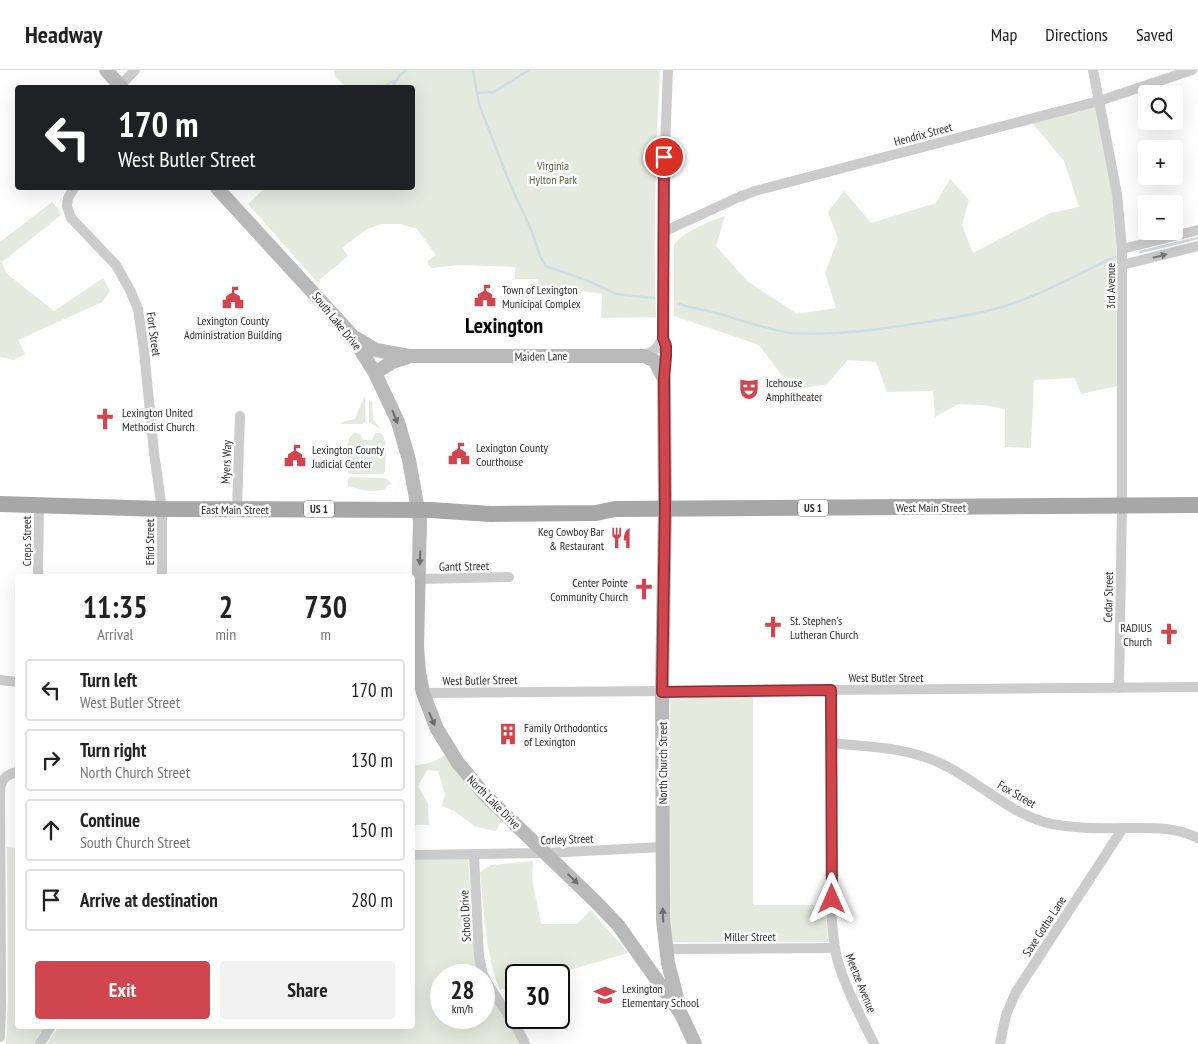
<!DOCTYPE html>
<html lang="en">
<head>
<meta charset="utf-8">
<style>
	:root { --surface:#fff; --page:#f2f2f2; --text:#222; --muted:#767676; --line:#e0e0e0; --accent:#d1454f }
	body { margin:0; font-family:"PT Sans Narrow",sans-serif; background:var(--page); color:var(--text); height:100vh; display:flex; flex-direction:column; font-size:19px; white-space:nowrap }
	* { box-sizing:border-box; margin:0 }
	p { font-size:16px; color:var(--muted) }
	.icon { flex:none; width:28px; height:28px; fill:none; stroke:currentColor; stroke-width:2; stroke-linecap:round; stroke-linejoin:round }
	.map { position:relative; flex:1; overflow:hidden }
	.panel { position:absolute; left:15px; top:504px; width:400px; height:455px; display:flex; flex-direction:column; background:var(--surface); border-radius:5px; box-shadow:0 5px 20px #0002 }
	.panel>* { flex:none }
	.top-card { position:absolute; left:15px; top:15px; width:400px; height:105px; border-radius:5px; box-shadow:0 5px 20px #0002; background:#202124; color:#fff; overflow:hidden }
	.tools { position:absolute; left:1138px; top:15px; display:grid; gap:10px }
	.tools a { display:grid; place-items:center; width:45px; height:45px; border-radius:5px; background:var(--surface); box-shadow:0 5px 20px #0002; font-size:25px }
	.speed { position:absolute; left:430px; top:894px; display:flex; gap:10px; font-size:25px; font-weight:700; text-align:center }
	.speed>* { display:grid; place-content:center; width:65px; height:65px; border-radius:50%; background:var(--surface); box-shadow:0 5px 20px #0002; line-height:1 }
	.speed small { font-size:12px; font-weight:400 }
	.speed .limit { border:2px solid #111; border-radius:8px; background:#fff; color:#111 }
	.pin { position:absolute; display:grid; place-items:center; width:42px; height:42px; color:#fff; margin:-21px; border:2px solid #fff; border-radius:50%; box-shadow:0 1px 5px #0007 }
	.me { position:absolute; width:55px; margin:-28px; rotate:0deg; stroke-linejoin:round; filter:drop-shadow(0 0 4px #0008) }
	.turn { display:flex; align-items:center; gap:18px; height:105px; padding:0 20px; font-size:22px }
	.turn .icon { width:65px; height:65px; stroke-width:2.5 }
	.turn b { display:block; font-size:35px; line-height:42px }
	.eta { display:flex; justify-content:space-evenly; align-items:center; height:85px; text-align:center }
	.eta b { font-size:30px; font-weight:700; line-height:35px }
	.button { display:flex; gap:10px; margin-top:auto; padding:10px 20px }
	.button a { flex:1; height:58px; border-radius:5px; background:var(--accent); color:#fff; font-size:20px; font-weight:700; line-height:58px; text-align:center }
	.button a+a { background:var(--page); color:var(--text) }
	ul { padding:0; list-style:none }
	li { display:flex; align-items:center; gap:15px; height:62px; margin:0 10px 8px; padding:0 10px; border:2px solid var(--line); border-radius:5px }
	li div { flex:1 }
	li b { display:block; font-size:19px }
	li em { font-style:normal }
	header { display:flex; align-items:center; gap:30px; box-sizing:border-box; height:70px; padding:0 25px; background:var(--surface); border-bottom:1px solid var(--line) }
	header strong { font-size:24px }
	nav { display:flex; gap:28px; margin-inline-start:auto; font-size:18px }
	.map>svg:first-child { display:block }
	.green { fill:#e4eade }
	.lines { fill:none; stroke-linecap:round; stroke-linejoin:round }
	.stream { stroke:#ccdde8; stroke-width:2.5 }
	.minor { stroke:#ccc; stroke-width:10 }
	.secondary { stroke:#b9b9b9; stroke-width:14 }
	.primary { stroke:#a7a7a7; stroke-width:16 }
	.oneway { fill:#767676 }
	.oneway2 { fill:#6d6d6d }
	.route-casing { stroke:#882d33; stroke-width:12 }
	.route { stroke:#d1454f; stroke-width:9 }
	.labels { text-anchor:middle; dominant-baseline:central; stroke-width:5; stroke-linejoin:round; paint-order:stroke }
	.shield { fill:#fff; stroke:#6d6d6d; stroke-width:1 }
	.shield-label { font-size:11px; font-weight:bold; fill:#2f2f2f }
	.street-label { font-size:12px; fill:#2f2f2f; stroke:#fff }
	.park-label { font-size:12px; fill:#526541; stroke:#fff }
	.poi-label { font-size:12px; fill:#2f2f2f; stroke:#fff; text-anchor:start }
	.town-label { font-size:22px; font-weight:bold; fill:#000; stroke:#fff }
</style>
</head>
<body>
<header>
<strong>Headway</strong>
<nav><a>Map</a><a>Directions</a><a>Saved</a></nav>
</header>
<div class="map">
<svg width="1198" height="974" viewBox="0 0 1198 974">
	<rect width="100%" height="100%" fill="#fff"/>
	<!-- green -->
	<g class="green">
		<path d="M 334,0 L 660,0 C 656,82 653,164 656,247 L 601,248 L 602,224 L 568,219 L 538,217 L 538,209 L 515,209 L 515,197 L 459,195 L 431,198 L 428,194 L 428,191 L 436,185 L 417,159 L 400,154 L 382,154 L 367,159 L 342,178 L 348,186 L 317,212 L 248,134 L 265,118 L 412,118 L 412,18 L 346,17 L 335,6 Z"/>
		<path d="M 1099,31 L 1117,124 L 1122,315 L 1081,324 L 1075,308 L 1034,310 L 1031,378 L 1005,377 L 1005,339 L 982,335 L 958,334 L 935,347 L 933,321 L 887,322 L 876,292 L 848,290 L 827,314 L 793,320 L 759,275 L 674,246 L 674,175 C 682,162 711,151 725,146 L 716,176 L 747,211 L 797,244 L 836,238 L 825,203 L 838,169 L 828,142 L 844,121 L 871,153 L 936,133 L 950,109 L 969,130 L 962,155 L 973,183 L 1050,143 L 1079,137 L 1064,91 L 1029,49 Z"/>
		<path d="M 52,132 L 59,140 L 61,145 L 2,192 L 6,203 L 54,241 L 103,208 L 110,221 L 102,232 L 18,270 L 25,284 L 14,290 L 0,287 L 0,172 Z"/>
		<path d="M 365,325 L 365,352 L 362,354 L 340,354 L 344,351 L 355,349 C 358,340 362,333 365,325 Z"/>
		<path d="M 369,329 L 372,333 L 373,350 L 381,359 L 369,352 Z"/>
		<path d="M 354,363 L 360,364 L 363,370 L 372,370 L 375,363 L 381,363 C 389,373 385,389 385,402 L 383,404 L 352,404 L 348,403 C 346,392 344,370 354,363 Z"/>
		<path d="M 351,407 L 383,408 L 387,409 L 392,414 C 386,414 387,418 383,420 C 381,420 373,421 371,421 C 362,421 356,417 348,416 L 348,409 Z"/>
		<path d="M 753,626 L 753,835 L 825,835 L 828,872 L 670,872 L 668,810 L 670,629 Z"/>
		<path d="M 449,680 L 505,744 L 496,761 L 476,757 L 454,741 L 442,736 L 445,724 L 438,701 L 427,700 L 418,716 L 428,734 L 429,755 L 413,755 L 413,695 C 426,695 441,691 449,680 Z"/>
		<path d="M 7,777 L 17,778 L 18,956 L 48,956 L 35,974 L 6,974 L 8,929 Z"/>
		<path d="M 468,788 L 475,887 L 481,905 L 441,905 L 441,948 L 484,948 L 484,912 L 522,974 L 47,974 L 59,956 L 412,956 L 413,790 Z"/>
		<path d="M 533,791 L 532,808 L 541,854 L 577,854 L 591,840 L 628,883 L 552,905 L 516,905 L 516,915 L 500,920 C 485,883 484,842 480,802 L 491,795 Z"/>
	</g>
	<g class="lines">
		<!-- stream -->
		<g class="stream">
			<path d="M 473,0 L 479,34 L 508,109 L 532,162 L 540,186 L 546,196 L 591,212 L 616,224 L 654,228"/>
			<path d="M 380,18 L 394,11"/>
			<path d="M 391,18 L 400,5 L 406,0"/>
			<path d="M 477,23 L 494,22 L 529,0"/>
			<path d="M 1140,182 L 1198,168"/>
			<path d="M 679,234 C 691,238 701,239 713,242 C 739,249 766,260 793,263 C 838,266 882,259 926,252 C 955,248 984,243 1011,234 C 1048,222 1081,202 1115,187"/>
		</g>
		<!-- minor -->
		<g class="minor">
			<path d="M 1093,0 L 1117,124 L 1122,179 L 1122,435 L 1119,618"/>
			<path d="M 120,16 L 135,0"/>
			<path d="M 74,118 L 68,128 L 67,136 L 71,148 L 116,195 L 130,220 L 138,239 L 144,280 L 154,383 L 162,439 L 162,506"/>
			<path d="M 663,162 L 739,127 L 755,121 L 1099,31 L 1192,0"/>
			<path d="M 1122,179 L 1198,160"/>
			<path d="M 1122,195 L 1198,176"/>
			<path d="M 644,286 L 656,279 L 663,268"/>
			<path d="M 664,309 C 666,296 668,281 663,268 L 664,104 L 668,0"/>
			<path d="M 237,439 L 240,346"/>
			<path d="M 38,506 L 39,435"/>
			<path d="M 419,509 L 509,507"/>
			<path d="M 0,610 L 18,612"/>
			<path d="M 831,619 L 831,841 C 833,859 833,878 839,895 C 847,922 862,948 874,974"/>
			<path d="M 423,623 L 1198,617"/>
			<path d="M 831,673 C 869,677 908,677 942,694 C 980,712 1010,745 1052,754 C 1075,758 1100,759 1124,758 C 1150,758 1173,756 1198,768"/>
			<path d="M 412,785 L 546,783 L 662,777"/>
			<path d="M 474,785 L 479,886 L 483,905"/>
			<path d="M 665,879 L 835,878"/>
			<path d="M 484,906 C 495,930 515,949 525,974"/>
			<path d="M 0,967 L 1,936 L 0,719 C 2,708 7,704 18,702"/>
			<path d="M 40,974 L 51,956"/>
			<path d="M 1000,974 L 1006,945 L 1016,922 L 1123,758"/>
		</g>
		<!-- secondary -->
		<g class="secondary">
			<path d="M 106,0 L 122,18"/>
			<path d="M 217,118 L 350,263 L 375,303 L 398,352 L 409,390 L 420,451 L 417,576 L 419,602 L 423,623 L 437,659 L 458,693 L 485,725 L 596,832 L 618,855 L 681,944 L 695,974"/>
			<path d="M 356,268 L 376,280 L 409,286 L 644,286 L 655,291 L 664,309 L 665,439 L 662,622 L 663,850 L 668,893 L 679,936"/>
			<path d="M 375,303 L 392,292 L 408,287"/>
		</g>
		<!-- primary -->
		<path class="primary" d="M 0,434 L 162,439 L 430,440 L 491,444 L 596,443 L 615,439 L 1198,435"/>
	</g>
	<!-- one-way arrows -->
	<defs><path id="oneway-solid" d="M-6-.8H1V-3.2L6.5 0L1 3.2V.8H-6Z" transform="scale(1.25)"/></defs>
	<use class="oneway" href="#oneway-solid" transform="translate(1160 186) rotate(-14)"/>
	<g class="oneway2">
		<use href="#oneway-solid" transform="translate(395 347) rotate(68)"/>
		<use href="#oneway-solid" transform="translate(420 488) rotate(92)"/>
		<use href="#oneway-solid" transform="translate(432 649) rotate(67)"/>
		<use href="#oneway-solid" transform="translate(573 809) rotate(44)"/>
		<use href="#oneway-solid" transform="translate(663 845) rotate(-92)"/>
	</g>
	<g class="lines">
		<!-- route casing -->
		<g class="route-casing">
			<path id="route" d="M 664,87 L 663,268 L 666,276 L 666,286 L 664,309 L 665,439 L 662,622 L 831,620 L 832,829"/>
		</g>
		<!-- route -->
		<use href="#route" class="route"/>
	</g>
	<!-- icons -->
	<defs>
		<g id="civic-bare" transform="scale(1.725)"><path d="M-.6-6.5H3V-4.5H.6V-3L4-1V1h2V6H-6V1h2V-1L-.6-3ZM-1.2 2.5V6h2.4V2.5Z" fill="#d1454f" stroke="#fff" stroke-width="2.5" paint-order="stroke"/></g>
		<g id="theatre-bare" transform="scale(1.725)"><path d="M-5-5.5Q0-4 5-5.5V0Q5 5 0 6Q-5 5-5 0ZM-3.3-2.5H-1v1.5H-3.3ZM1-2.5H3.3v1.5H1ZM-2.8 1Q0 5.5 2.8 1Z" fill="#d1454f" stroke="#fff" stroke-width="2.5" paint-order="stroke"/></g>
		<g id="church-bare" transform="scale(1.725)"><path d="M-1.2-6h2.4v3.5h3.3v2.4h-3.3V6h-2.4V-.1h-3.3v-2.4h3.3Z" fill="#d1454f" stroke="#fff" stroke-width="2.5" paint-order="stroke"/></g>
		<g id="restaurant-bare" transform="scale(1.725)"><path d="M-5-6h1v4h1v-4h1v4h1v-4h1v5L-1.5 .5V6h-2V.5L-5-1ZM5-6V6H3V1.5H1.5Q1.5-4 5-6Z" fill="#d1454f" stroke="#fff" stroke-width="2.5" paint-order="stroke"/></g>
		<g id="building-bare" transform="scale(1.725)"><path d="M-4-6H4V6H1V3H-1V6H-4ZM-2.5-4.3h1.7v1.8h-1.7ZM.8-4.3h1.7v1.8H.8ZM-2.5-1h1.7V.8h-1.7ZM.8-1h1.7V.8H.8Z" fill="#d1454f" stroke="#fff" stroke-width="2.5" paint-order="stroke"/></g>
		<g id="school-bare" transform="scale(1.725)"><path d="M0-5L7-2L0 1L-7-2ZM-4 1L0 2.5L4 1V4Q0 6-4 4Z" fill="#d1454f" stroke="#fff" stroke-width="2.5" paint-order="stroke"/></g>
	</defs>
	<g fill-rule="evenodd">
		<use href="#civic-bare" x="485" y="226"/>
		<use href="#civic-bare" x="233" y="228"/>
		<use href="#theatre-bare" x="749" y="319"/>
		<use href="#church-bare" x="105" y="349"/>
		<use href="#civic-bare" x="459" y="384"/>
		<use href="#civic-bare" x="295" y="386"/>
		<use href="#restaurant-bare" x="621" y="468"/>
		<use href="#church-bare" x="644" y="519"/>
		<use href="#church-bare" x="773" y="557"/>
		<use href="#church-bare" x="1169" y="564"/>
		<use href="#building-bare" x="508" y="664"/>
		<use href="#school-bare" x="605" y="925"/>
	</g>
	<g class="labels">
		<!-- shield labels -->
		<g class="shield">
			<rect x="798" y="429.5" width="30" height="17" rx="4"/>
			<rect x="304" y="430.5" width="30" height="17" rx="4"/>
		</g>
		<g class="shield-label">
			<text x="813" y="438">US 1</text>
			<text x="319" y="439">US 1</text>
		</g>
		<!-- street labels -->
		<g class="street-label">
			<text transform="translate(923 64) rotate(-15)">Hendrix Street</text>
			<text transform="translate(1110 216) rotate(-90)">3rd Avenue</text>
			<text transform="translate(337 251) rotate(51)">South Lake Drive</text>
			<text transform="translate(154 264) rotate(82)">Fort Street</text>
			<text transform="translate(541 286) rotate(-1)">Maiden Lane</text>
			<text transform="translate(226 392) rotate(-88)">Myers Way</text>
			<text x="931" y="437">West Main Street</text>
			<text x="235" y="439">East Main Street</text>
			<text transform="translate(26 471) rotate(-90)">Creps Street</text>
			<text transform="translate(149 472) rotate(-90)">Efird Street</text>
			<text transform="translate(464 496) rotate(-1)">Gantt Street</text>
			<text transform="translate(1108 527) rotate(-89)">Cedar Street</text>
			<text x="886" y="607">West Butler Street</text>
			<text transform="translate(480 610) rotate(-1)">West Butler Street</text>
			<text transform="translate(662 693) rotate(-90)">North Church Street</text>
			<text transform="translate(1017 724) rotate(30)">Fox Street</text>
			<text transform="translate(494 732) rotate(45)">North Lake Drive</text>
			<text transform="translate(567 769) rotate(-2)">Corley Street</text>
			<text transform="translate(465 846) rotate(-93)">School Drive</text>
			<text transform="translate(1044 856) rotate(-57)">Saxe Gotha Lane</text>
			<text x="750" y="866">Miller Street</text>
			<text transform="translate(861 913) rotate(68)">Meetze Avenue</text>
		</g>
		<!-- park labels -->
		<g class="park-label">
			<text x="553" y="95">Virginia<tspan x="553" dy="14">Hylton Park</tspan></text>
		</g>
		<!-- poi labels -->
		<g class="poi-label">
			<text x="502" y="219">Town of Lexington<tspan x="502" dy="14">Municipal Complex</tspan></text>
			<text x="233" y="250" text-anchor="middle">Lexington County<tspan x="233" dy="14">Administration Building</tspan></text>
			<text x="766" y="312">Icehouse<tspan x="766" dy="14">Amphitheater</tspan></text>
			<text x="122" y="342">Lexington United<tspan x="122" dy="14">Methodist Church</tspan></text>
			<text x="476" y="377">Lexington County<tspan x="476" dy="14">Courthouse</tspan></text>
			<text x="312" y="379">Lexington County<tspan x="312" dy="14">Judicial Center</tspan></text>
			<text x="604" y="461" text-anchor="end">Keg Cowboy Bar<tspan x="604" dy="14">&amp; Restaurant</tspan></text>
			<text x="628" y="512" text-anchor="end">Center Pointe<tspan x="628" dy="14">Community Church</tspan></text>
			<text x="790" y="550">St. Stephen's<tspan x="790" dy="14">Lutheran Church</tspan></text>
			<text x="1152" y="557" text-anchor="end">RADIUS<tspan x="1152" dy="14">Church</tspan></text>
			<text x="524" y="657">Family Orthodontics<tspan x="524" dy="14">of Lexington</tspan></text>
			<text x="622" y="918">Lexington<tspan x="622" dy="14">Elementary School</tspan></text>
		</g>
		<!-- town labels -->
		<g class="town-label">
			<text x="504" y="255">Lexington</text>
		</g>
	</g>
</svg>
<div class="tools">
<a><svg class="icon" aria-label="search" viewBox="0 0 24 24"><circle cx="10" cy="10" r="6"/><path d="M15 15l6 6"/></svg></a>
<a>+</a>
<a>−</a>
</div>
<div class="speed"><div>28<small>km/h</small></div><div class="limit">30</div></div>
<div class="pin" style="left:664px;top:87px;background:#d93025"><svg class="icon" aria-label="arrive" viewBox="0 0 24 24"><path d="M6 21V4h12l-3 4 3 4H6"/></svg></div>
<svg class="me" style="left:832px;top:829px" viewBox="-20 -20 40 40"><path d="M0-17L14 15 0 8-14 15z" fill="#d1454f" stroke="#fff" stroke-width="4"/></svg>
<div class="top-card">
<div class="turn"><svg class="icon" aria-label="left" viewBox="0 0 24 24"><path d="M17 20v-9H6M10 6l-5 5 5 5"/></svg><div><b>170 m</b>West Butler Street</div></div>
</div>
<section class="panel">
<div class="eta">
<div><b>11:35</b><p>Arrival</p></div>
<div><b>2</b><p>min</p></div>
<div><b>730</b><p>m</p></div>
</div>
<ul>
<li><svg class="icon" aria-label="left" viewBox="0 0 24 24"><path d="M17 20v-9H6M10 6l-5 5 5 5"/></svg><div><b>Turn left</b><p>West Butler Street</p></div><em>170 m</em></li>
<li><svg class="icon" aria-label="right" viewBox="0 0 24 24"><path d="M7 20v-9h11M14 6l5 5-5 5"/></svg><div><b>Turn right</b><p>North Church Street</p></div><em>130 m</em></li>
<li><svg class="icon" aria-label="ahead" viewBox="0 0 24 24"><path d="M12 20V5M6 11l6-6 6 6"/></svg><div><b>Continue</b><p>South Church Street</p></div><em>150 m</em></li>
<li><svg class="icon" aria-label="arrive" viewBox="0 0 24 24"><path d="M6 21V4h12l-3 4 3 4H6"/></svg><div><b>Arrive at destination</b></div><em>280 m</em></li>
</ul>
<div class="button"><a>Exit</a><a>Share</a></div>
</section>
</div>
</body>
</html>
